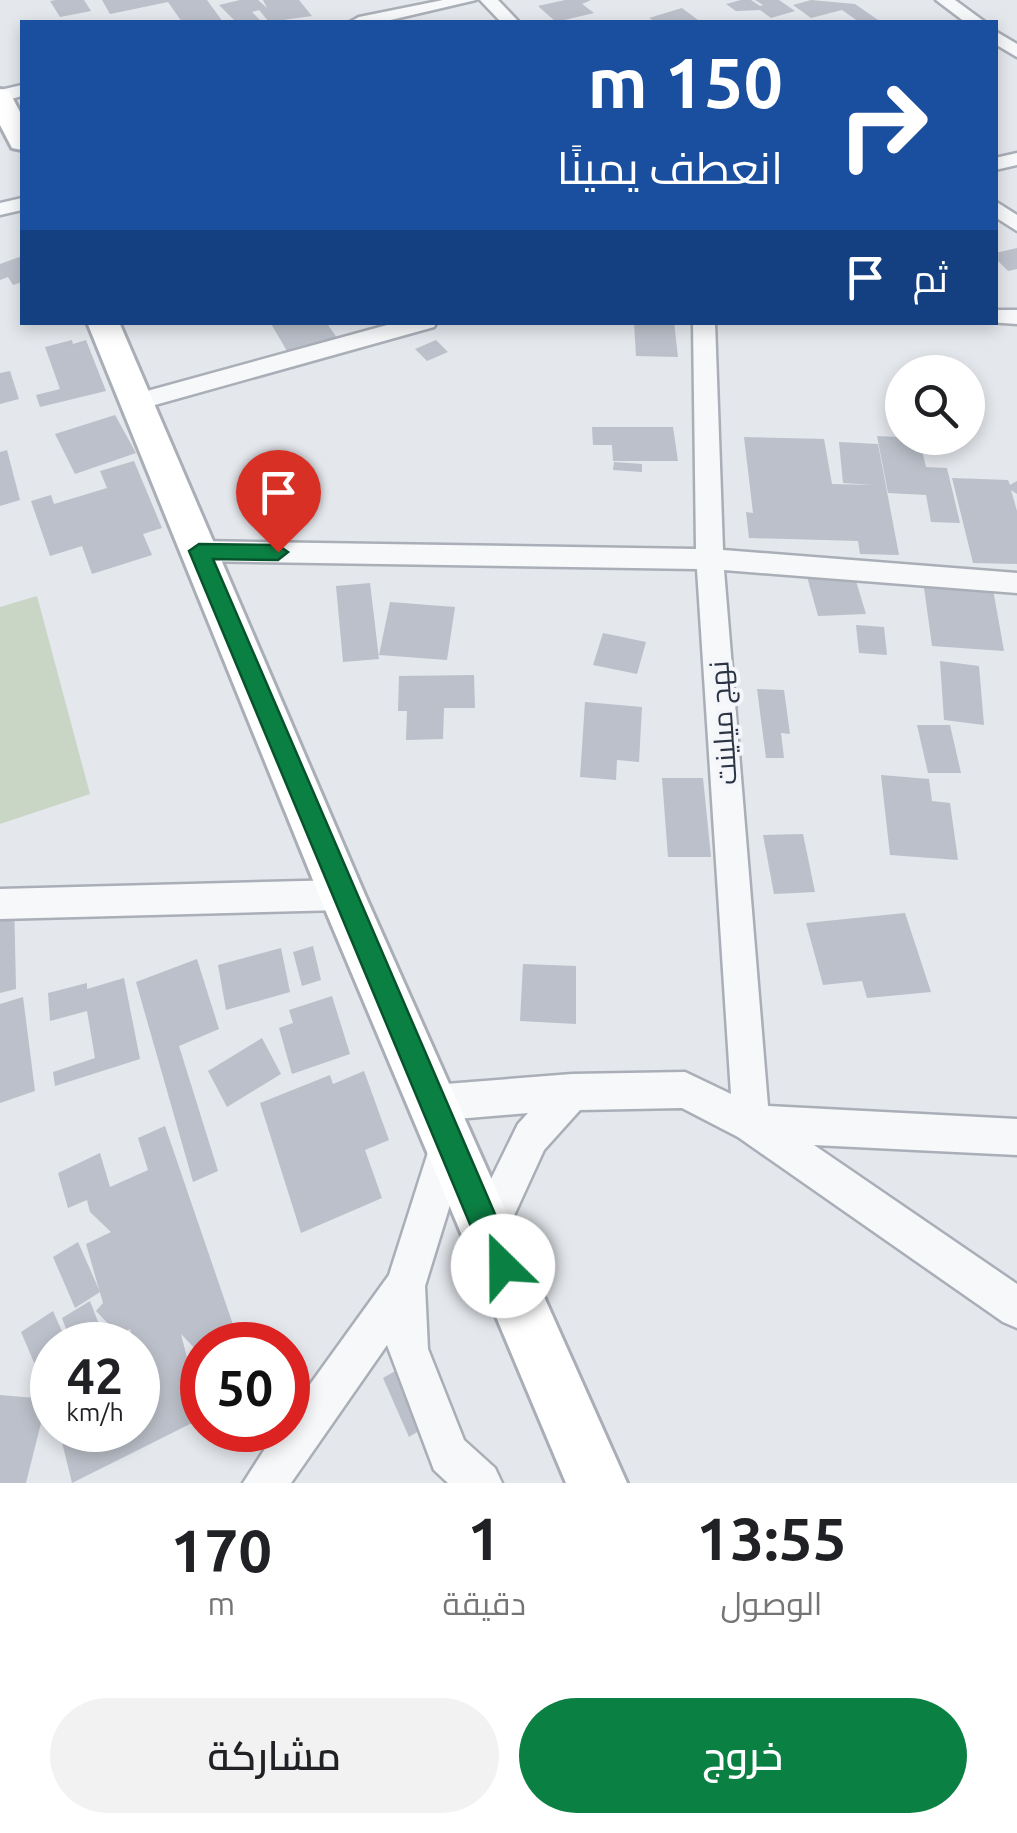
<!DOCTYPE html>
<html lang="ar">
<head>
<meta charset="utf-8">
<style>
	:root { --surface:#fff; --page:#f2f2f2; --text:#202124; --muted:#757577; --accent:#0b8043 }
	body { margin:0; font-family:Ubuntu,Cairo,sans-serif; background:var(--page); color:var(--text); direction:rtl; height:100vh; display:flex; flex-direction:column; font-size:38px; white-space:nowrap }
	* { box-sizing:border-box; margin:0 }
	p { font-size:32px; color:var(--muted) }
	.icon { flex:none; width:55px; height:55px; fill:none; stroke:currentColor; stroke-width:2; stroke-linecap:round; stroke-linejoin:round }
	.map { position:relative; height:1483px; overflow:hidden; direction:ltr }
	.side { display:flex; flex-direction:column; background:var(--surface); flex:1 }
	.side>* { flex:none }
	.top-card { position:absolute; left:20px; top:20px; width:978px; height:305px; border-radius:0px; box-shadow:0 5px 15px #0003; direction:rtl; background:#1a4fa0; color:#fff; overflow:hidden }
	.fabs { position:absolute; left:885px; top:355px; display:grid; gap:20px }
	.fabs a { display:grid; place-items:center; width:100px; height:100px; border-radius:50%; background:var(--surface); box-shadow:0 5px 15px #0003; font-size:50px }
	.speed { position:absolute; left:30px; top:1322px; display:flex; gap:20px; font-size:50px; font-weight:700; text-align:center }
	.speed>* { display:grid; place-content:center; width:130px; height:130px; border-radius:50%; background:var(--surface); box-shadow:0 5px 15px #0003; line-height:1 }
	.speed small { font-size:25px; font-weight:400 }
	.speed .limit { border:15px solid #d22; background:#fff; color:#111 }
	.pin { position:absolute; display:grid; place-items:center; width:85px; height:85px; color:#fff; margin:-102px -42px; border-radius:50% 50% 50% 0; rotate:-45deg; box-shadow:0 0 10px #0007 }
	.pin .icon { rotate:45deg }
	.me { position:absolute; width:110px; margin:-55px; rotate:337deg; stroke-linejoin:round; filter:drop-shadow(0 0 8px #0008) }
	.turn { display:flex; align-items:center; gap:35px; height:210px; padding:0 50px; font-size:45px }
	.turn .icon { width:130px; height:130px; stroke-width:2.5 }
	.turn b { display:block; font-size:70px; line-height:85px }
	.then { display:flex; align-items:center; height:95px; padding:0 50px; background:#0003; gap:20px; font-size:38px }
	.eta { display:flex; justify-content:space-evenly; align-items:center; height:170px; text-align:center }
	.eta b { font-size:60px; font-weight:600; line-height:70px }
	.action { display:flex; gap:20px; margin-top:auto; padding:20px 50px }
	.action a { flex:1; height:115px; border-radius:60px; background:var(--accent); color:#fff; font-size:40px; font-weight:600; line-height:115px; text-align:center }
	.action a+a { background:var(--page); color:var(--text) }
	.map>svg:first-child { display:block }
	.green { fill:#c9d6c5 }
	.building { fill:#bbc0ca }
	.lines { fill:none; stroke-linecap:round; stroke-linejoin:round }
	.street-casing { stroke:#a9aeb7; stroke-width:5 }
	.secondary-casing { stroke:#a9aeb7; stroke-width:6 }
	.street { fill:#f7f8fa; fill-rule:evenodd }
	.secondary { fill:#fff; fill-rule:evenodd }
	.route { fill:#0b8043; stroke:#07532c; stroke-width:2.5 }
	.labels { text-anchor:middle; dominant-baseline:central; stroke-width:8; stroke-linejoin:round; paint-order:stroke }
	.street-label { font-size:28px; fill:#2b3445; stroke:#f4f6f9 }
</style>
</head>
<body>
<div class="map">
<svg width="1017" height="1483" viewBox="0 0 1017 1483">
	<rect width="100%" height="100%" fill="#e4e7ec"/>
	<!-- green -->
	<path class="green" d="M 37,596 L 90,794 L 0,824 L 0,607 Z"/>
	<!-- building -->
	<g class="building">
		<path d="M 56,0 L 84,0 L 91,11 L 60,17 L 50,1 Z"/>
		<path d="M 102,0 L 207,0 L 223,22 L 182,22 L 168,2 L 110,14 Z"/>
		<path d="M 240,0 L 258,0 L 267,8 L 263,0 L 299,0 L 312,16 L 269,22 L 259,10 L 252,12 L 262,22 L 236,22 L 219,5 Z"/>
		<path d="M 565,0 L 591,0 L 582,4 L 594,13 L 556,22 L 538,6 Z"/>
		<path d="M 741,0 L 751,0 L 760,6 L 763,5 L 755,0 L 779,0 L 795,11 L 771,18 L 760,10 L 736,11 L 726,4 Z"/>
		<path d="M 811,0 L 855,4 L 881,22 L 859,22 L 842,10 L 811,18 L 793,5 Z"/>
		<path d="M 682,8 L 698,20 L 656,22 L 649,18 Z"/>
		<path d="M 1017,248 L 1017,269 L 1008,271 L 995,258 L 995,253 Z"/>
		<path d="M 22,256 L 22,282 L 13,285 L 8,277 L 0,280 L 0,264 Z"/>
		<path d="M 270,322 L 326,322 L 337,338 L 287,351 Z"/>
		<path d="M 634,322 L 674,322 L 678,357 L 636,356 Z"/>
		<path d="M 72,340 L 73,344 L 86,340 L 106,391 L 40,407 L 36,395 L 60,389 L 45,347 Z"/>
		<path d="M 436,340 L 448,352 L 427,361 L 415,349 Z"/>
		<path d="M 10,371 L 19,399 L 0,404 L 0,373 Z"/>
		<path d="M 115,415 L 136,453 L 75,474 L 55,434 Z"/>
		<path d="M 592,427 L 673,427 L 678,461 L 613,461 L 612,445 L 593,445 Z"/>
		<path d="M 877,436 L 919,438 L 926,467 L 947,468 L 960,523 L 931,522 L 926,495 L 888,493 Z"/>
		<path d="M 744,437 L 824,439 L 832,484 L 873,485 L 843,483 L 839,442 L 878,444 L 899,555 L 860,554 L 858,541 L 749,538 L 746,512 L 753,513 Z"/>
		<path d="M 7,450 L 20,500 L 0,506 L 0,452 Z"/>
		<path d="M 134,461 L 162,528 L 143,534 L 152,555 L 92,574 L 82,546 L 50,556 L 31,501 L 51,495 L 54,504 L 107,488 L 100,471 Z"/>
		<path d="M 614,462 L 642,464 L 642,472 L 613,470 Z"/>
		<path d="M 952,478 L 1008,480 L 1010,485 L 1017,481 L 1017,494 L 1011,490 L 1017,511 L 1017,564 L 973,563 Z"/>
		<path d="M 853,571 L 866,614 L 818,616 L 806,573 Z"/>
		<path d="M 922,573 L 991,578 L 1004,651 L 932,646 Z"/>
		<path d="M 370,583 L 379,659 L 343,662 L 336,586 Z"/>
		<path d="M 390,602 L 455,607 L 447,660 L 379,655 Z"/>
		<path d="M 856,625 L 884,627 L 887,655 L 859,653 Z"/>
		<path d="M 603,633 L 646,642 L 637,674 L 593,665 Z"/>
		<path d="M 940,661 L 979,666 L 984,725 L 944,720 Z"/>
		<path d="M 474,675 L 475,708 L 444,708 L 443,739 L 406,740 L 407,711 L 398,711 L 399,676 Z"/>
		<path d="M 757,689 L 784,690 L 790,734 L 781,733 L 784,758 L 766,758 Z"/>
		<path d="M 585,702 L 642,707 L 639,762 L 617,760 L 616,780 L 580,777 Z"/>
		<path d="M 917,725 L 950,725 L 961,773 L 928,773 Z"/>
		<path d="M 881,775 L 929,779 L 932,801 L 950,803 L 958,860 L 890,855 Z"/>
		<path d="M 662,778 L 703,778 L 711,857 L 668,857 Z"/>
		<path d="M 803,834 L 815,892 L 774,894 L 763,835 Z"/>
		<path d="M 14,897 L 16,989 L 0,993 L 0,900 Z"/>
		<path d="M 905,913 L 931,992 L 867,998 L 862,981 L 823,985 L 806,923 Z"/>
		<path d="M 313,946 L 321,980 L 302,986 L 293,952 Z"/>
		<path d="M 281,948 L 290,992 L 226,1010 L 218,965 Z"/>
		<path d="M 197,959 L 219,1029 L 179,1046 L 218,1171 L 193,1182 L 136,982 Z"/>
		<path d="M 523,964 L 576,966 L 576,1024 L 520,1021 Z"/>
		<path d="M 124,978 L 140,1059 L 55,1086 L 53,1072 L 95,1058 L 87,1011 L 50,1021 L 48,993 L 87,983 L 87,989 Z"/>
		<path d="M 332,996 L 350,1054 L 292,1074 L 279,1028 L 293,1023 L 289,1010 Z"/>
		<path d="M 23,997 L 35,1091 L 0,1103 L 0,1004 Z"/>
		<path d="M 262,1038 L 281,1074 L 227,1107 L 208,1071 Z"/>
		<path d="M 364,1071 L 389,1140 L 365,1150 L 382,1198 L 301,1233 L 260,1103 L 330,1075 L 333,1084 Z"/>
		<path d="M 165,1126 L 240,1345 L 202,1345 L 202,1356 L 181,1334 L 202,1418 L 72,1483 L 59,1430 L 138,1430 L 138,1390 L 152,1373 L 139,1361 L 130,1329 L 119,1335 L 96,1311 L 103,1303 L 86,1244 L 111,1232 L 90,1212 L 87,1200 L 68,1208 L 58,1173 L 100,1153 L 110,1187 L 148,1170 L 138,1138 Z"/>
		<path d="M 78,1242 L 100,1292 L 75,1308 L 53,1257 Z"/>
		<path d="M 90,1301 L 107,1345 L 72,1345 L 62,1318 Z"/>
		<path d="M 53,1311 L 68,1345 L 52,1345 L 52,1395 L 49,1398 L 21,1332 Z"/>
		<path d="M 411,1362 L 437,1420 L 409,1437 L 383,1378 Z"/>
		<path d="M 0,1395 L 47,1399 L 26,1483 L 0,1483 Z"/>
	</g>
	<g class="lines">
		<!-- street casing -->
		<g class="street-casing">
			<g id="street">
				<path d="M 443,0 L 476,0 L 382,22 L 350,22 L 359,17 Z"/>
				<path d="M 480,0 L 498,0 L 519,22 L 501,22 Z"/>
				<path d="M 936,0 L 955,0 L 985,22 L 965,22 Z"/>
				<path d="M 995,31 L 1017,44 L 1017,57 L 995,44 Z"/>
				<path d="M 22,85 L 22,96 L 0,102 L 0,90 Z"/>
				<path d="M 1017,153 L 1017,165 L 995,170 L 995,158 Z"/>
				<path d="M 22,198 L 22,210 L 0,215 L 0,203 Z"/>
				<path d="M 995,201 L 1017,215 L 1017,231 L 995,217 Z"/>
				<path d="M 995,310 L 1017,310 L 1017,324 L 989,322 L 995,322 Z"/>
				<path d="M 398,322 L 437,322 L 434,327 L 137,410 L 125,402 L 129,396 Z"/>
				<path d="M 693,322 L 715,322 L 723,550 L 1017,573 L 1017,593 L 724,570 L 768,1106 L 1017,1119 L 1017,1155 L 814,1145 L 1017,1284 L 1017,1328 L 1003,1322 L 738,1137 L 682,1108 L 580,1110 L 544,1150 L 501,1244 L 487,1249 L 473,1244 L 468,1230 L 473,1216 L 518,1124 L 528,1113 L 433,1121 L 420,1116 L 415,1103 L 420,1090 L 433,1085 L 572,1074 L 685,1072 L 731,1094 L 697,569 L 199,561 L 190,558 L 186,551 L 190,544 L 199,541 L 696,549 Z"/>
				<path d="M 342,880 L 354,885 L 358,895 L 354,905 L 342,910 L 0,919 L 0,889 Z"/>
				<path d="M 450,1124 L 463,1130 L 469,1143 L 425,1286 L 428,1349 L 464,1440 L 495,1468 L 502,1483 L 448,1483 L 434,1470 L 387,1345 L 291,1483 L 243,1483 L 277,1430 L 288,1430 L 288,1415 L 389,1275 L 431,1143 L 437,1130 Z"/>
			</g>
		</g>
		<!-- secondary casing -->
		<g class="secondary-casing">
			<g id="secondary">
				<path d="M 0,89 L 9,91 L 22,116 L 22,150 L 12,148 L 0,125 Z"/>
				<path d="M 87,322 L 119,322 L 365,895 L 627,1483 L 566,1483 L 319,895 Z"/>
			</g>
		</g>
		<!-- street -->
		<use href="#street" class="street"/>
		<!-- secondary -->
		<use href="#secondary" class="secondary"/>
	</g>
	<!-- route -->
	<path class="route" d="M 199,544 L 278,545 L 288,552 L 278,560 L 213,559 L 513,1256 L 518,1266 L 513,1277 L 503,1281 L 492,1277 L 189,551 Z"/>
	<g class="labels">
		<!-- street labels -->
		<g class="street-label">
			<text transform="translate(722 723) rotate(-94)">نهج ميلينت</text>
		</g>
	</g>
</svg>
<div class="fabs">
<a><svg class="icon" aria-label="search" viewBox="0 0 24 24"><circle cx="10" cy="10" r="6"/><path d="M15 15l6 6"/></svg></a>
</div>
<div class="speed"><div>42<small>km/h</small></div><div class="limit">50</div></div>
<div class="pin" style="left:278px;top:552px;background:#d93025"><svg class="icon" aria-label="arrive" viewBox="0 0 24 24"><path d="M6 21V4h12l-3 4 3 4H6"/></svg></div>
<svg class="me" style="left:503px;top:1266px" viewBox="-20 -20 40 40"><circle r="19" fill="#fff"/><path d="M0-13L10 11 0 6-10 11z" fill="#0b8043"/></svg>
<div class="top-card">
<div class="turn"><svg class="icon" aria-label="right" viewBox="0 0 24 24"><path d="M7 20v-9h11M14 6l5 5-5 5"/></svg><div><b>150 m</b>انعطف يمينًا</div></div>
<div class="then">ثم<svg class="icon" aria-label="arrive" viewBox="0 0 24 24"><path d="M6 21V4h12l-3 4 3 4H6"/></svg></div>
</div>
</div>
<section class="side">
<div class="eta">
<div><b>13:55</b><p>الوصول</p></div>
<div><b>1</b><p>دقيقة</p></div>
<div><b>170</b><p>m</p></div>
</div>
<div class="action"><a>خروج</a><a>مشاركة</a></div>
</section>
</body>
</html>
